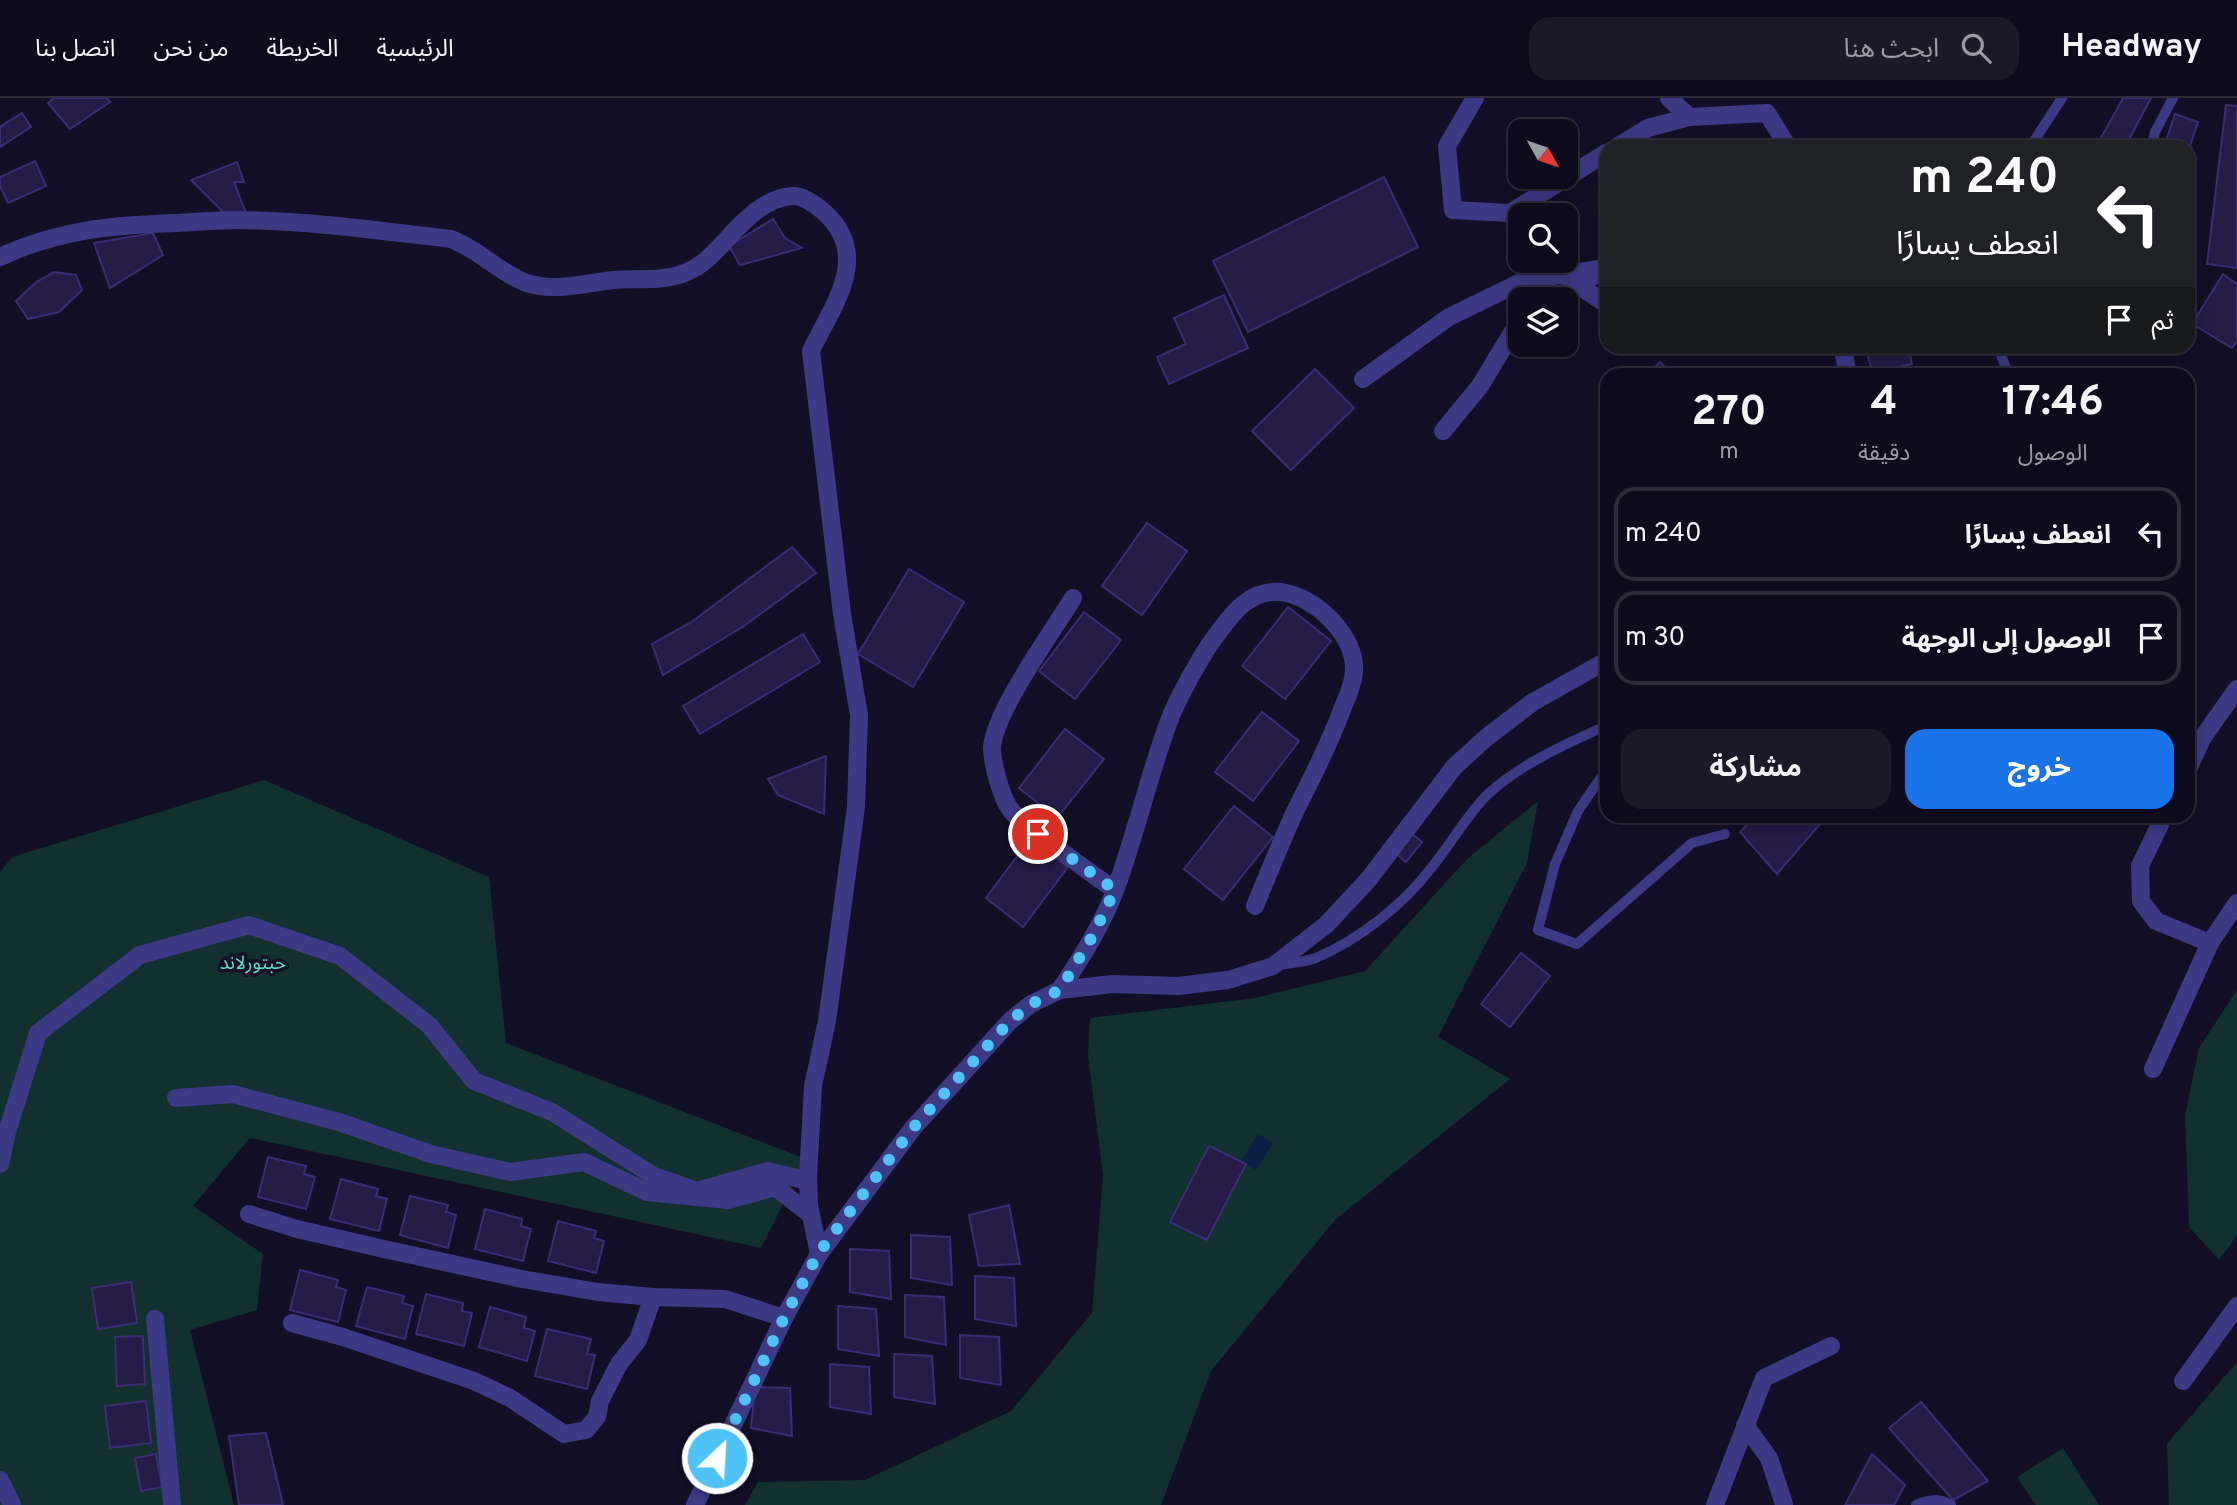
<!DOCTYPE html>
<html lang="ar">
<head>
<meta charset="utf-8">
<style>
	:root { --surface:#0e0b1c; --page:#1c1929; --text:#f1f3f6; --muted:#9b9ba3; --line:#2e2b3b; --accent:#1a73e8 }
	body { margin:0; font-family:Overpass,"Noto Sans Arabic",sans-serif; background:var(--page); color:var(--text); direction:rtl; height:100vh; display:flex; flex-direction:column; font-size:26px; white-space:nowrap }
	* { box-sizing:border-box; margin:0 }
	p { font-size:23px; color:var(--muted) }
	.icon { flex:none; width:38px; height:38px; fill:none; stroke:currentColor; stroke-width:2; stroke-linecap:round; stroke-linejoin:round }
	.map { position:relative; flex:1; overflow:hidden; direction:ltr }
	.side { position:absolute; left:1600px; top:270px; width:595px; height:455px; display:flex; flex-direction:column; background:var(--surface); border-radius:21px; box-shadow:0 4px 18px #0003,0 0 0 2px var(--line); direction:rtl }
	.side>* { flex:none }
	.banner { position:absolute; left:1600px; top:42px; width:595px; height:214px; border-radius:21px; box-shadow:0 4px 18px #0003,0 0 0 2px var(--line); direction:rtl; background:#202124; color:#fff; overflow:hidden }
	.needle { width:46px; rotate:130deg }
	.controls { position:absolute; left:1508px; top:21px; display:grid; gap:14px }
	.controls a { display:grid; place-items:center; width:70px; height:70px; border-radius:14px; background:var(--surface); box-shadow:0 4px 18px #0003,0 0 0 2px var(--line); font-size:35px }
	.pin { position:absolute; display:grid; place-items:center; width:60px; height:60px; color:#fff; margin:-30px; border:4px solid #fff; border-radius:50%; box-shadow:0 2px 7px #0007 }
	.me { position:absolute; width:77px; margin:-38px; rotate:25deg; stroke-linejoin:round; filter:drop-shadow(0 0 5px #0008) }
	.turn { display:flex; align-items:center; gap:24px; height:147px; padding:0 21px; font-size:32px }
	.turn .icon { width:91px; height:91px; stroke-width:2.5 }
	.turn b { display:block; font-size:49px; line-height:60px }
	.then { display:flex; align-items:center; height:66px; padding:0 21px; background:#0003; gap:14px; font-size:26px }
	.eta { display:flex; justify-content:space-evenly; align-items:center; height:119px; text-align:center }
	.eta b { font-size:42px; font-weight:700; line-height:49px }
	.primary-button { display:flex; gap:14px; margin-top:auto; padding:14px 21px }
	.primary-button a { flex:1; height:80px; border-radius:21px; background:var(--accent); color:#fff; font-size:28px; font-weight:700; line-height:80px; text-align:center }
	.primary-button a+a { background:var(--page); color:var(--text) }
	ul { padding:0; list-style:none }
	li { display:flex; align-items:center; gap:21px; height:94px; margin:0 14px 10px; padding:0 7px; border:4px solid var(--line); border-radius:21px }
	li div { flex:1 }
	li b { display:block; font-size:26px }
	li em { font-style:normal }
	header { display:flex; align-items:center; gap:42px; box-sizing:border-box; height:98px; padding:0 35px; background:var(--surface); border-bottom:2px solid var(--line) }
	header strong { font-size:33px }
	nav { display:flex; gap:38px; margin-inline-start:auto; font-size:24px }
	.search { width:490px; height:63px; background:var(--page); display:flex; align-items:center; gap:18px; box-sizing:border-box; padding:0 24px; border-radius:21px; color:var(--muted); font-size:26px }
	.map>svg:first-child { display:block }
	.green { fill:#12302f }
	.water { fill:#0a1f44 }
	.building { fill:#241b47; stroke:#3b2d73; stroke-width:2 }
	.lines { fill:none; stroke-linecap:round; stroke-linejoin:round }
	.service { stroke:#3d3a85; stroke-width:10 }
	.minor { stroke:#3d3a85; stroke-width:18 }
	.route { stroke:#4fc3f7; stroke-width:12; stroke-dasharray:0 21.6 }
	.labels { text-anchor:middle; dominant-baseline:central; stroke-width:7; stroke-linejoin:round; paint-order:stroke }
	.park-label { font-size:19px; fill:#5fe0c0; stroke:#130f26 }
</style>
</head>
<body>
<header>
<strong>Headway</strong>
<div class="search"><svg class="icon" aria-label="search" viewBox="0 0 24 24"><circle cx="10" cy="10" r="6"/><path d="M15 15l6 6"/></svg>ابحث هنا</div>
<nav><a>الرئيسية</a><a>الخريطة</a><a>من نحن</a><a>اتصل بنا</a></nav>
</header>
<div class="map">
<svg width="2237" height="1407" viewBox="0 0 2237 1407">
	<rect width="100%" height="100%" fill="#130f26"/>
	<!-- green -->
	<g class="green">
		<path d="M 264,682 L 489,779 L 506,945 L 806,1061 L 761,1150 L 250,1040 L 193,1108 L 263,1156 L 257,1212 L 190,1232 L 234,1407 L 0,1407 L 0,774 L 12,759 Z"/>
		<path d="M 1538,703 L 1527,765 L 1438,939 L 1510,981 L 1335,1122 L 1211,1273 L 1161,1407 L 745,1407 L 758,1384 L 865,1382 L 1011,1313 L 1092,1215 L 1103,1078 L 1088,958 L 1090,920 L 1255,900 L 1365,873 L 1467,761 Z"/>
		<path d="M 2237,892 L 2237,1138 L 2219,1162 L 2189,1129 L 2185,1018 L 2199,950 Z"/>
		<path d="M 2237,1264 L 2237,1407 L 2169,1407 L 2167,1346 Z"/>
		<path d="M 2063,1350 L 2099,1407 L 2036,1407 L 2017,1379 Z"/>
	</g>
	<!-- water -->
	<path class="water" d="M 1258,1036 L 1273,1045 L 1256,1072 L 1241,1063 Z"/>
	<!-- building -->
	<g class="building">
		<path d="M 54,0 L 107,0 L 110,4 L 70,31 L 48,5 Z"/>
		<path d="M 2123,0 L 2151,0 L 2125,49 L 2096,49 Z"/>
		<path d="M 2226,7 L 2237,8 L 2237,170 L 2207,166 Z"/>
		<path d="M 22,15 L 31,29 L 0,49 L 0,29 Z"/>
		<path d="M 2175,16 L 2198,24 L 2188,54 L 2188,49 L 2164,49 Z"/>
		<path d="M 35,63 L 46,88 L 8,105 L 0,88 L 0,79 Z"/>
		<path d="M 237,64 L 244,84 L 234,84 L 246,115 L 227,118 L 191,82 Z"/>
		<path d="M 1384,79 L 1418,149 L 1248,234 L 1213,163 Z"/>
		<path d="M 773,121 L 785,140 L 802,150 L 740,167 L 729,148 Z"/>
		<path d="M 153,135 L 163,157 L 110,190 L 94,145 Z"/>
		<path d="M 54,174 L 76,177 L 82,192 L 59,214 L 28,221 L 16,203 L 35,185 Z"/>
		<path d="M 2223,176 L 2237,186 L 2237,243 L 2232,250 L 2192,226 Z"/>
		<path d="M 1224,197 L 1248,250 L 1169,286 L 1157,259 L 1186,246 L 1174,220 Z"/>
		<path d="M 1865,248 L 1908,248 L 1912,266 L 1902,268 L 1905,276 L 1873,276 Z"/>
		<path d="M 1660,264 L 1672,276 L 1648,276 Z"/>
		<path d="M 1315,271 L 1354,310 L 1291,372 L 1252,333 Z"/>
		<path d="M 1147,425 L 1187,453 L 1142,517 L 1102,488 Z"/>
		<path d="M 792,449 L 816,475 L 744,528 L 663,577 L 652,546 L 690,525 Z"/>
		<path d="M 909,471 L 964,504 L 913,589 L 858,556 Z"/>
		<path d="M 1288,509 L 1331,543 L 1285,601 L 1242,568 Z"/>
		<path d="M 1084,514 L 1121,542 L 1075,601 L 1039,573 Z"/>
		<path d="M 803,536 L 820,564 L 700,636 L 683,608 Z"/>
		<path d="M 1262,614 L 1299,643 L 1253,703 L 1215,674 Z"/>
		<path d="M 1065,631 L 1104,661 L 1057,720 L 1019,690 Z"/>
		<path d="M 826,658 L 824,716 L 778,697 L 768,681 Z"/>
		<path d="M 1234,708 L 1273,739 L 1223,802 L 1184,771 Z"/>
		<path d="M 1756,718 L 1827,718 L 1777,776 L 1740,734 Z"/>
		<path d="M 1411,735 L 1422,744 L 1406,764 L 1395,755 Z"/>
		<path d="M 1030,741 L 1068,769 L 1023,829 L 986,800 Z"/>
		<path d="M 1521,855 L 1550,878 L 1510,929 L 1481,906 Z"/>
		<path d="M 1209,1048 L 1246,1066 L 1207,1142 L 1170,1124 Z"/>
		<path d="M 268,1059 L 306,1068 L 304,1076 L 315,1079 L 306,1111 L 258,1099 Z"/>
		<path d="M 341,1081 L 378,1091 L 376,1098 L 387,1101 L 379,1133 L 330,1121 Z"/>
		<path d="M 410,1098 L 448,1107 L 446,1114 L 456,1117 L 448,1150 L 400,1137 Z"/>
		<path d="M 1009,1107 L 1020,1166 L 979,1168 L 969,1117 Z"/>
		<path d="M 485,1111 L 522,1121 L 521,1128 L 531,1131 L 523,1163 L 475,1151 Z"/>
		<path d="M 558,1123 L 596,1133 L 594,1140 L 604,1143 L 596,1175 L 548,1163 Z"/>
		<path d="M 911,1137 L 950,1139 L 952,1187 L 911,1180 Z"/>
		<path d="M 850,1151 L 889,1153 L 891,1201 L 850,1194 Z"/>
		<path d="M 300,1172 L 338,1182 L 336,1189 L 346,1192 L 338,1224 L 290,1212 Z"/>
		<path d="M 975,1178 L 1014,1180 L 1016,1228 L 975,1221 Z"/>
		<path d="M 131,1184 L 137,1225 L 98,1231 L 92,1190 Z"/>
		<path d="M 367,1189 L 404,1198 L 402,1205 L 413,1208 L 405,1241 L 356,1228 Z"/>
		<path d="M 426,1196 L 463,1205 L 462,1213 L 472,1215 L 464,1248 L 416,1236 Z"/>
		<path d="M 905,1197 L 944,1199 L 946,1247 L 905,1239 Z"/>
		<path d="M 838,1208 L 876,1211 L 879,1258 L 838,1251 Z"/>
		<path d="M 490,1209 L 526,1219 L 524,1230 L 535,1233 L 527,1263 L 479,1249 Z"/>
		<path d="M 547,1231 L 591,1241 L 587,1256 L 595,1257 L 587,1291 L 535,1278 Z"/>
		<path d="M 960,1237 L 999,1239 L 1001,1287 L 960,1280 Z"/>
		<path d="M 143,1238 L 145,1286 L 117,1288 L 115,1239 Z"/>
		<path d="M 894,1256 L 932,1258 L 935,1306 L 894,1299 Z"/>
		<path d="M 830,1266 L 869,1269 L 871,1316 L 830,1309 Z"/>
		<path d="M 755,1289 L 790,1290 L 792,1338 L 751,1330 Z"/>
		<path d="M 146,1303 L 151,1345 L 110,1350 L 105,1308 Z"/>
		<path d="M 1921,1304 L 1988,1383 L 1953,1402 L 1889,1330 Z"/>
		<path d="M 266,1335 L 283,1407 L 239,1407 L 229,1338 Z"/>
		<path d="M 156,1356 L 162,1389 L 141,1393 L 135,1360 Z"/>
		<path d="M 1872,1356 L 1905,1387 L 1894,1407 L 1845,1407 Z"/>
	</g>
	<g class="lines">
		<!-- service -->
		<g class="service">
			<path d="M 2030,49 L 2062,0"/>
			<path d="M 2151,49 L 2155,34 L 2173,0"/>
			<path d="M 1998,248 L 2008,276"/>
			<path d="M 1606,672 L 1578,713 L 1555,766 L 1538,832 L 1577,846 L 1692,745 L 1725,736"/>
			<path d="M 1280,867 C 1291,865 1305,864 1316,860 C 1360,841 1403,807 1432,769 C 1451,746 1466,718 1487,697 C 1519,667 1567,645 1606,628"/>
			<path d="M 1916,1407 C 1929,1401 1938,1400 1951,1407"/>
		</g>
		<!-- minor -->
		<g class="minor">
			<path d="M 1475,0 L 1447,48 L 1453,112 L 1510,115 L 1606,55"/>
			<path d="M 1669,0 L 1689,19"/>
			<path d="M 1617,49 L 1648,30 L 1689,19 L 1767,15 L 1788,49"/>
			<path d="M 0,159 C 58,132 113,127 176,125 C 197,124 218,122 240,122 C 310,123 381,133 451,141 C 480,152 497,173 524,184 C 553,195 584,185 613,182 C 636,180 665,184 687,174 C 692,172 700,167 705,163 C 731,141 754,101 792,98 C 803,97 816,107 824,114 C 873,158 832,208 811,253 L 842,516 L 859,617 L 856,709 L 827,923 L 813,988 L 808,1079 L 809,1107 L 819,1156"/>
			<path d="M 1578,187 L 1606,206"/>
			<path d="M 1553,201 L 1597,176"/>
			<path d="M 1842,248 L 1848,276"/>
			<path d="M 1363,281 L 1449,219 L 1525,182 L 1606,170"/>
			<path d="M 1443,333 L 1480,288 L 1521,220"/>
			<path d="M 1073,500 C 1053,533 994,614 992,650 C 992,664 1001,699 1010,711 C 1017,721 1028,728 1038,735 C 1063,755 1089,774 1115,792"/>
			<path d="M 2188,671 L 2203,639 L 2237,591"/>
			<path d="M 2164,718 L 2140,768 L 2141,803 L 2156,823 L 2210,845"/>
			<path d="M 1060,892 C 1081,860 1103,826 1116,790 C 1136,735 1149,677 1169,623 C 1177,601 1201,558 1215,539 C 1233,514 1252,488 1286,495 C 1319,502 1356,539 1354,574 C 1353,586 1348,598 1343,609 C 1329,648 1310,683 1292,720 C 1279,749 1267,779 1255,808"/>
			<path d="M 2153,971 L 2210,845 L 2237,805"/>
			<path d="M 176,1000 L 233,996 L 339,1024 L 431,1056 L 510,1074 L 584,1064 L 647,1094 L 728,1102 L 775,1089 L 811,1117"/>
			<path d="M 0,1066 L 7,1034 L 38,935 L 140,857 L 249,827 L 340,858 L 429,927 L 474,983 L 552,1014 L 654,1078 L 697,1093 L 768,1073 L 808,1083"/>
			<path d="M 249,1116 L 297,1131 L 384,1151 L 522,1181 L 598,1194 L 653,1199 L 725,1201 L 784,1220"/>
			<path d="M 155,1221 L 172,1407"/>
			<path d="M 292,1225 L 343,1239 L 474,1283 L 510,1300 L 564,1336 L 586,1332 L 597,1319 L 600,1303 L 619,1266 L 638,1242 L 653,1199"/>
			<path d="M 2183,1283 L 2237,1208"/>
			<path d="M 1745,1327 L 1769,1360 L 1784,1406"/>
			<path d="M 0,1382 L 12,1407"/>
			<path d="M 695,1407 L 784,1220 L 819,1156 L 913,1030 L 1010,923 L 1031,906 L 1060,892 L 1113,886 L 1178,888 L 1228,882 L 1273,868 L 1326,827 L 1368,782 L 1454,669 L 1487,639 L 1533,604 L 1606,563"/>
			<path d="M 1715,1407 L 1764,1280 L 1831,1248"/>
		</g>
	</g>
	<g class="lines">
		<!-- route -->
		<path class="route" d="M 717,1360 L 784,1220 L 818,1156 L 913,1030 L 1010,923 L 1031,906 L 1060,892 L 1092,839 L 1115,792 L 1038,736"/>
	</g>
	<g class="labels">
		<!-- park labels -->
		<g class="park-label">
			<text x="253" y="866">حبتورلاند</text>
		</g>
	</g>
</svg>
<div class="controls">
<a><svg class="needle" viewBox="-14 -14 28 28"><path d="M0-13l5 13h-10z" fill="#e53935"/><path d="M0 13l5-13h-10z" fill="#9b9ba3"/></svg></a>
<a><svg class="icon" aria-label="search" viewBox="0 0 24 24"><circle cx="10" cy="10" r="6"/><path d="M15 15l6 6"/></svg></a>
<a><svg class="icon" aria-label="layers" viewBox="0 0 24 24"><path d="M12 4l9 5-9 5-9-5zM3 14l9 5 9-5"/></svg></a>
</div>
<div class="pin" style="left:1038px;top:736px;background:#d93025"><svg class="icon" aria-label="arrive" viewBox="0 0 24 24"><path d="M6 21V4h12l-3 4 3 4H6"/></svg></div>
<svg class="me" style="left:717px;top:1360px" viewBox="-20 -20 40 40"><circle r="17" fill="#4fc3f7" stroke="#fff" stroke-width="3"/><path d="M0-11L8 9 0 5-8 9z" fill="#fff"/></svg>
<div class="banner">
<div class="turn"><svg class="icon" aria-label="left" viewBox="0 0 24 24"><path d="M17 20v-9H6M10 6l-5 5 5 5"/></svg><div><b>240 m</b>انعطف يسارًا</div></div>
<div class="then">ثم<svg class="icon" aria-label="arrive" viewBox="0 0 24 24"><path d="M6 21V4h12l-3 4 3 4H6"/></svg></div>
</div>
<section class="side">
<div class="eta">
<div><b>17:46</b><p>الوصول</p></div>
<div><b>4</b><p>دقيقة</p></div>
<div><b>270</b><p>m</p></div>
</div>
<ul>
<li><svg class="icon" aria-label="left" viewBox="0 0 24 24"><path d="M17 20v-9H6M10 6l-5 5 5 5"/></svg><div><b>انعطف يسارًا</b></div><em>240 m</em></li>
<li><svg class="icon" aria-label="arrive" viewBox="0 0 24 24"><path d="M6 21V4h12l-3 4 3 4H6"/></svg><div><b>الوصول إلى الوجهة</b></div><em>30 m</em></li>
</ul>
<div class="primary-button"><a>خروج</a><a>مشاركة</a></div>
</section>
</div>
</body>
</html>
